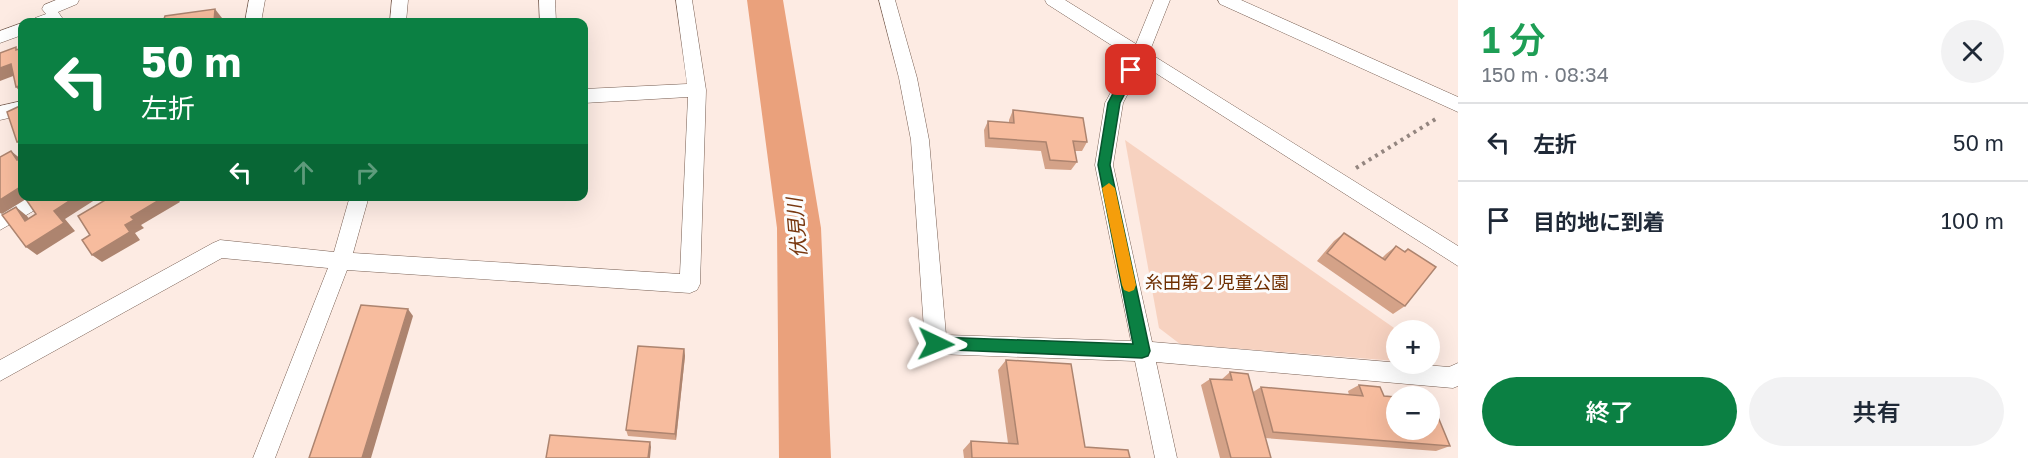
<!DOCTYPE html>
<html lang="ja">
<head>
<meta charset="utf-8">
<style>
	:root { --surface:#fff; --page:#f2f2f3; --text:#1f2937; --muted:#747a83; --line:#e0e1e3; --accent:#0b8043 }
	body { margin:0; font-family:"Golos Text","Noto Sans JP",sans-serif; background:var(--page); color:var(--text); height:100vh; display:flex; flex-direction:column; font-size:22px; white-space:nowrap }
	* { box-sizing:border-box; margin:0 }
	p { font-size:20px; color:var(--muted) }
	.icon { flex:none; width:33px; height:33px; fill:none; stroke:currentColor; stroke-width:2; stroke-linecap:round; stroke-linejoin:round }
	.map { position:relative; flex:1; overflow:hidden }
	.panel { display:flex; flex-direction:column; background:var(--surface); width:570px }
	.panel>* { flex:none }
	.hud { position:absolute; left:18px; top:18px; width:570px; height:183px; border-radius:12px; box-shadow:0 6px 24px #0002; background:#0b8043; color:#fff; overflow:hidden }
	.fabs { position:absolute; left:1386px; top:320px; display:grid; gap:12px }
	.fabs a { display:grid; place-items:center; width:54px; height:54px; border-radius:50%; background:var(--surface); box-shadow:0 6px 24px #0002; font-size:30px }
	.pin { position:absolute; display:grid; place-items:center; width:51px; height:51px; color:#fff; margin:-26px; border-radius:12px; box-shadow:0 3px 9px #0006 }
	.me { position:absolute; width:66px; margin:-33px; rotate:92deg; stroke-linejoin:round; filter:drop-shadow(0 0 4px #0008) }
	.turn { display:flex; align-items:center; gap:21px; height:126px; padding:0 24px; font-size:27px }
	.turn .icon { width:78px; height:78px; stroke-width:2.5 }
	.turn b { display:block; font-size:42px; line-height:51px }
	.lanes { display:flex; align-items:center; height:57px; padding:0 24px; background:#0003; justify-content:center; gap:30px; direction:ltr }
	.lanes .off { opacity:.35 }
	.round { display:grid; place-items:center; flex:none; width:63px; height:63px; border-radius:32px; background:var(--page) }
	.headline { display:flex; align-items:center; justify-content:space-between; height:102px; padding:0 24px }
	h1 { font-size:36px; font-weight:600; line-height:45px; color:#1e9e55 }
	.primary-button { display:flex; gap:12px; margin-top:auto; padding:12px 24px }
	.primary-button a { flex:1; height:69px; border-radius:36px; background:var(--accent); color:#fff; font-size:24px; font-weight:600; line-height:69px; text-align:center }
	.primary-button a+a { background:var(--page); color:var(--text) }
	ul { padding:0; list-style:none }
	li { display:flex; align-items:center; gap:18px; height:78px; padding:0 24px; border-top:2px solid var(--line) }
	li div { flex:1 }
	li b { display:block; font-size:22px }
	li em { font-style:normal }
	main { display:flex; flex:1; min-height:0 }
	.map>svg:first-child { display:block }
	.green { fill:#f7d2c0 }
	.lines { fill:none; stroke-linecap:round; stroke-linejoin:round }
	.river { fill:#eaa17c; fill-rule:evenodd }
	.street-casing { stroke:#775e52; stroke-width:1 }
	.path { stroke:#93857f; stroke-width:4; stroke-dasharray:3 4.5; stroke-linecap:butt }
	.street { fill:#fff; fill-rule:evenodd }
	.wall { fill:#d4a288 }
	.shaded-wall { fill:#ad846f }
	.building { fill:#f7bc9e; stroke:#ad846f; stroke-width:1.5 }
	.route { fill:#0b8043; stroke:#07532c; stroke-width:1.5 }
	.slow { fill:#f59e0b }
	.labels { text-anchor:middle; dominant-baseline:central; stroke-width:6; stroke-linejoin:round; paint-order:stroke }
	.park-label { font-size:18px; fill:#6e2e01; stroke:#fcfcfc }
	.water-label { font-size:20px; font-style:italic; fill:#78370f; stroke:#fcfcfc }
</style>
</head>
<body>
<main>
<div class="map">
<svg width="1458" height="458" viewBox="0 0 1458 458">
	<rect width="100%" height="100%" fill="#fdebe3"/>
	<!-- green -->
	<path class="green" d="M 1125,140 L 1397,330 L 1396,361 L 1180,344 L 1159,328 Z"/>
	<g class="lines">
		<!-- river -->
		<path class="river" d="M 747,0 L 783,0 L 821,228 L 831,458 L 779,458 L 777,228 Z"/>
		<!-- street casing -->
		<g class="street-casing">
			<g id="street">
				<path d="M 56,0 L 79,0 L 77,4 L 58,12 L 65,22 L 33,22 L 35,18 L 46,14 L 42,9 L 44,5 Z"/>
				<path d="M 249,0 L 265,0 L 261,22 L 245,22 Z"/>
				<path d="M 392,0 L 408,0 L 406,22 L 390,22 Z"/>
				<path d="M 539,0 L 555,0 L 556,22 L 540,22 Z"/>
				<path d="M 676,0 L 692,0 L 706,90 L 700,284 L 697,290 L 690,293 L 347,270 L 275,458 L 253,458 L 328,268 L 222,258 L 0,381 L 0,360 L 213,243 L 220,240 L 334,252 L 350,196 L 369,196 L 353,253 L 680,274 L 688,97 L 584,103 L 584,89 L 687,84 Z"/>
				<path d="M 879,0 L 895,0 L 917,78 L 929,140 L 946,335 L 1131,341 L 1095,165 L 1105,103 L 1130,57 L 1047,4 L 1045,0 L 1065,0 L 1136,44 L 1154,0 L 1170,0 L 1149,53 L 1458,246 L 1458,266 L 1143,65 L 1123,103 L 1113,165 L 1152,342 L 1449,367 L 1458,363 L 1458,386 L 1453,388 L 1156,362 L 1177,458 L 1155,458 L 1135,361 L 936,354 L 928,351 L 925,344 L 911,140 L 899,78 Z"/>
				<path d="M 1218,0 L 1241,0 L 1458,97 L 1458,112 L 1220,4 Z"/>
				<path d="M 22,23 L 22,35 L 0,43 L 0,31 Z"/>
				<path d="M 22,101 L 22,115 L 0,120 L 0,106 Z"/>
				<path d="M 25,196 L 51,196 L 49,202 L 0,230 L 0,212 Z"/>
			</g>
		</g>
		<!-- path -->
		<path class="path" d="M 1356,168 L 1439,117"/>
		<!-- street -->
		<use href="#street" class="street"/>
	</g>
	<!-- wall -->
	<g class="wall">
		<path d="M 1013,110 L 1087,142 L 1082,151 L 1074,151 L 1077,162 L 1071,170 L 1045,169 L 1041,151 L 985,147 L 984,130 L 988,121 L 1009,123 L 1009,120 Z"/>
		<path d="M 1344,233 L 1382,258 L 1386,254 L 1396,246 L 1404,251 L 1408,249 L 1405,306 L 1393,314 L 1317,261 L 1334,241 Z"/>
		<path d="M 684,349 L 685,356 L 676,440 L 628,436 L 626,430 Z"/>
		<path d="M 1006,360 L 1085,447 L 1130,458 L 964,458 L 963,450 L 971,441 L 1008,443 L 998,370 Z"/>
		<path d="M 1230,372 L 1253,392 L 1261,387 L 1349,395 L 1348,391 L 1359,385 L 1384,396 L 1450,446 L 1436,451 L 1265,438 L 1271,458 L 1220,458 L 1201,385 L 1210,379 L 1221,380 Z"/>
	</g>
	<!-- shaded-wall -->
	<g class="shaded-wall">
		<path d="M 215,9 L 222,18 L 222,22 L 214,22 Z"/>
		<path d="M 11,64 L 21,73 L 0,81 L 0,68 Z"/>
		<path d="M 22,85 L 22,94 L 16,87 Z"/>
		<path d="M 22,140 L 22,147 L 17,142 Z"/>
		<path d="M 11,151 L 22,160 L 17,160 Z"/>
		<path d="M 22,186 L 22,196 L 31,196 L 2,214 L 0,213 L 0,200 Z"/>
		<path d="M 77,196 L 101,196 L 65,219 L 75,231 L 37,255 L 26,247 L 54,211 Z"/>
		<path d="M 166,196 L 176,196 L 180,202 L 141,225 L 144,228 L 135,233 L 140,240 L 102,262 L 92,255 L 125,225 L 131,217 Z"/>
		<path d="M 16,207 L 27,216 L 37,229 L 25,221 Z"/>
		<path d="M 408,309 L 413,316 L 371,458 L 362,458 Z"/>
		<path d="M 684,349 L 685,356 L 676,440 L 675,434 Z"/>
		<path d="M 650,442 L 651,447 L 650,458 L 648,458 Z"/>
	</g>
	<!-- building -->
	<g class="building">
		<path d="M 215,9 L 214,22 L 163,22 L 165,16 Z"/>
		<path d="M 16,47 L 16,50 L 22,48 L 22,85 L 16,87 L 11,64 L 0,68 L 0,53 Z"/>
		<path d="M 22,105 L 22,140 L 17,142 L 7,112 Z"/>
		<path d="M 1013,110 L 1083,118 L 1087,142 L 1073,141 L 1077,162 L 1050,160 L 1046,142 L 989,138 L 988,121 L 1014,123 Z"/>
		<path d="M 11,151 L 17,160 L 22,158 L 22,186 L 0,200 L 0,157 Z"/>
		<path d="M 28,196 L 77,196 L 54,211 L 64,223 L 26,247 L 2,215 L 16,207 L 25,221 L 36,214 L 25,198 Z"/>
		<path d="M 112,196 L 166,196 L 131,217 L 134,220 L 125,225 L 130,232 L 92,255 L 82,240 L 90,235 L 78,216 Z"/>
		<path d="M 1344,233 L 1385,260 L 1396,246 L 1405,252 L 1408,249 L 1436,267 L 1405,306 L 1327,253 Z"/>
		<path d="M 361,305 L 408,309 L 362,458 L 309,458 Z"/>
		<path d="M 638,346 L 684,349 L 675,434 L 626,430 Z"/>
		<path d="M 1006,360 L 1071,364 L 1085,447 L 1128,450 L 1130,458 L 972,458 L 971,441 L 1018,444 Z"/>
		<path d="M 1230,372 L 1248,374 L 1271,458 L 1231,458 L 1210,379 L 1232,380 Z"/>
		<path d="M 1359,385 L 1380,387 L 1384,396 L 1396,397 L 1396,429 L 1430,429 L 1430,400 L 1431,400 L 1450,446 L 1273,432 L 1261,387 L 1363,396 Z"/>
		<path d="M 550,435 L 650,442 L 648,458 L 546,458 Z"/>
	</g>
	<!-- route -->
	<path class="route" d="M 1131,66 L 1137,70 L 1120,103 L 1110,165 L 1150,351 L 1148,356 L 1142,358 L 931,349 L 929,344 L 931,339 L 936,337 L 1133,344 L 1098,165 L 1108,103 L 1127,67 Z"/>
	<!-- slow -->
	<path class="slow" d="M 1109,183 L 1115,188 L 1136,285 L 1134,290 L 1129,292 L 1124,290 L 1122,285 L 1102,188 Z"/>
	<g class="labels">
		<!-- park labels -->
		<g class="park-label">
			<text x="1217" y="282">糸田第２児童公園</text>
		</g>
		<!-- water labels -->
		<g class="water-label">
			<text transform="translate(796 228) rotate(-95)">伏見川</text>
		</g>
	</g>
</svg>
<div class="fabs">
<a>+</a>
<a>−</a>
</div>
<div class="pin" style="left:1131px;top:70px;background:#d93025"><svg class="icon" aria-label="arrive" viewBox="0 0 24 24"><path d="M6 21V4h12l-3 4 3 4H6"/></svg></div>
<svg class="me" style="left:936px;top:344px" viewBox="-20 -20 40 40"><path d="M0-17L14 15 0 8-14 15z" fill="#0b8043" stroke="#fff" stroke-width="4"/></svg>
<div class="hud">
<div class="turn"><svg class="icon" aria-label="left" viewBox="0 0 24 24"><path d="M17 20v-9H6M10 6l-5 5 5 5"/></svg><div><b>50 m</b>左折</div></div>
<div class="lanes"><svg class="icon" aria-label="left" viewBox="0 0 24 24"><path d="M17 20v-9H6M10 6l-5 5 5 5"/></svg><svg class="icon off" aria-label="ahead" viewBox="0 0 24 24"><path d="M12 20V5M6 11l6-6 6 6"/></svg><svg class="icon off" aria-label="right" viewBox="0 0 24 24"><path d="M7 20v-9h11M14 6l5 5-5 5"/></svg></div>
</div>
</div>
<section class="panel">
<div class="headline"><div><h1>1 分</h1><p>150 m · 08:34</p></div><a class="round"><svg class="icon" aria-label="close" viewBox="0 0 24 24"><path d="M6 6l12 12M18 6L6 18"/></svg></a></div>
<ul>
<li><svg class="icon" aria-label="left" viewBox="0 0 24 24"><path d="M17 20v-9H6M10 6l-5 5 5 5"/></svg><div><b>左折</b></div><em>50 m</em></li>
<li><svg class="icon" aria-label="arrive" viewBox="0 0 24 24"><path d="M6 21V4h12l-3 4 3 4H6"/></svg><div><b>目的地に到着</b></div><em>100 m</em></li>
</ul>
<div class="primary-button"><a>終了</a><a>共有</a></div>
</section>
</main>
</body>
</html>
